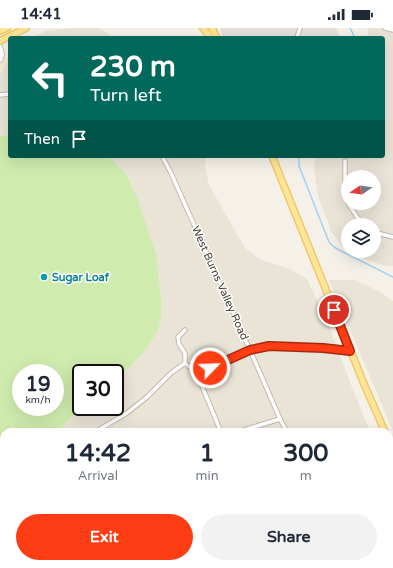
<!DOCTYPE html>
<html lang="en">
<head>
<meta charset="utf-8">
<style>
	:root { --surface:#fff; --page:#f2f2f3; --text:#1f2937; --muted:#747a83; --accent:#ff3d15 }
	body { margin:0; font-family:"Varela Round",sans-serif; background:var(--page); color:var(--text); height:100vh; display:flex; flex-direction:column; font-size:15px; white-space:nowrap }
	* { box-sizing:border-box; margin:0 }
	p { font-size:13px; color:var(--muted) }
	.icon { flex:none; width:22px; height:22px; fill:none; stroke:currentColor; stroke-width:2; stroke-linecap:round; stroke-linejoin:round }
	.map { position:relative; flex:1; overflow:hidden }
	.panel { position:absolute; left:0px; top:400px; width:393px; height:140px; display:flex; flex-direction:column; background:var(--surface); border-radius:12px 12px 0 0; box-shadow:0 4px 16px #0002 }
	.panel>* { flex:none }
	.hud { position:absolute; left:8px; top:8px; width:377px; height:122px; border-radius:4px; box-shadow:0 4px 16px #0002; background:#00695c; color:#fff; overflow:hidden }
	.needle { width:26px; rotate:257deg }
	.tools { position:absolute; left:341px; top:142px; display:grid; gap:8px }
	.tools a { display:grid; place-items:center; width:40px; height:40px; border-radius:50%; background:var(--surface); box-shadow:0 4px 16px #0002; font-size:20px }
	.speed { position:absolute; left:12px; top:336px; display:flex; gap:8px; font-size:20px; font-weight:700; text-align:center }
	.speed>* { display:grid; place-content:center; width:52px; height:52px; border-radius:50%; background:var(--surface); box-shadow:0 4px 16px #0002; line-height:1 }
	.speed small { font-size:10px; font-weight:400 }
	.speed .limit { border:2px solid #111; border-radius:6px; background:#fff; color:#111 }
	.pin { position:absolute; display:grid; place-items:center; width:34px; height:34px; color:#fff; margin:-17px; border:2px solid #fff; border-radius:50%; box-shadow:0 1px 4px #0007 }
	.me { position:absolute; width:44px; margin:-22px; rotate:66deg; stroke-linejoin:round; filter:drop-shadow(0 0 3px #0008) }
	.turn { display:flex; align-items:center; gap:14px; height:84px; padding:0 16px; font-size:18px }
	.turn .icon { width:52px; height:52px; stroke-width:2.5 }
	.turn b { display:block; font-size:28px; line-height:34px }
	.then { display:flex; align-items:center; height:38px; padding:0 16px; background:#0003; gap:8px; font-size:15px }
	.eta { display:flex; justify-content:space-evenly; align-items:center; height:68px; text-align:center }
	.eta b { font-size:24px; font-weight:700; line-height:28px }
	.cta { display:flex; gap:8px; margin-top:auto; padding:8px 16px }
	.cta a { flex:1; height:46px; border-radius:24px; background:var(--accent); color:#fff; font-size:16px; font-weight:700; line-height:46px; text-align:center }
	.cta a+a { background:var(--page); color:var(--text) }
	.status { display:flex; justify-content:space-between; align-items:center; height:28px; padding:0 20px; background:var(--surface); direction:ltr }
	.status svg { height:11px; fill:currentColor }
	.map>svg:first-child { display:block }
	.residential { fill:#e9e4d6; fill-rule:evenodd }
	.commercial { fill:#f8e9d2 }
	.industrial { fill:#e4e0d9 }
	.green { fill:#cfecae; fill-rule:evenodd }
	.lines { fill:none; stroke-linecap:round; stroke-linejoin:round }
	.stream { stroke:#a1d1f5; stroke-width:1.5 }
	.minor-casing { stroke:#c1baaa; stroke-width:5.5 }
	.tertiary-casing { stroke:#c1baaa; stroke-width:6 }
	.primary-casing { stroke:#ecc55f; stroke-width:8 }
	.minor { stroke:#fff; stroke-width:3.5 }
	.tertiary { stroke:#fff; stroke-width:4.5 }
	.primary { stroke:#ffe497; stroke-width:5.5 }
	.route-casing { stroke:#a6280e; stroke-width:10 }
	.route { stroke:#ff3d15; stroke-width:7 }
	.culture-dot { fill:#0f9aa8; stroke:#fff; stroke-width:1.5 }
	.labels { text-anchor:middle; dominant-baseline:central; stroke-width:3; stroke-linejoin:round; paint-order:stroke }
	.culture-label { font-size:11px; font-weight:bold; fill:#0d838f; stroke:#fff; text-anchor:start }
	.street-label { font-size:11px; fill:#494236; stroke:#fff }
</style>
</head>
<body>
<div class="status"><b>14:41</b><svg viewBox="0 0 49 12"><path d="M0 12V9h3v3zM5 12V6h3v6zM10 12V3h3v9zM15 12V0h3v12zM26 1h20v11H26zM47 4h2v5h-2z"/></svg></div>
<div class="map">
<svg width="393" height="540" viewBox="0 0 393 540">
	<rect width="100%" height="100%" fill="#f5f1e8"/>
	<!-- residential -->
	<g class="residential">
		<path d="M 70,0 L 99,0 L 115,10 L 30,10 L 46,3 Z"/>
		<path d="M 368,0 L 393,0 L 393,238 L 386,238 L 361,230 L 350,223 L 374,223 L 374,197 L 348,197 L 348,221 L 342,218 L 331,203 L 318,168 L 314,142 L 315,128 L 383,128 L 383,10 L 368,10 ZM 348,149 L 374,149 L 374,175 L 348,175 Z"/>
		<path d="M 10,31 L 10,107 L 0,108 L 0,45 Z"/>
		<path d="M 108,128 L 206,128 L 205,139 L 209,157 L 245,220 L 261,232 L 290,241 L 307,251 L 325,288 L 351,357 L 370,404 L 59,404 L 65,395 L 84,379 L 115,379 L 115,353 L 122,347 L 146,321 L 156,226 L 137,169 L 126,146 Z"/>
		<path d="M 329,252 L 356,252 L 380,264 L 393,273 L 393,403 Z"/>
		<path d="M 389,450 L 393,459 L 393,540 L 207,540 L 210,536 L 389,536 Z"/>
	</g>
	<!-- commercial -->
	<path class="commercial" d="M 0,29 L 10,30 L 0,45 Z"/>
	<!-- industrial -->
	<path class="industrial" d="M 220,0 L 336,0 L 340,10 L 223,10 Z"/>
	<!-- green -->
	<path class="green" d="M 10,107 L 10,128 L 108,128 L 126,146 L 137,169 L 156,226 L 161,272 L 161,288 L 158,302 L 146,321 L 122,347 L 115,353 L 115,345 L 81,345 L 81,379 L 84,379 L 65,395 L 59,404 L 4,404 L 4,536 L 210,536 L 207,540 L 0,540 L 0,108 ZM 21,345 L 55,345 L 55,379 L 21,379 Z"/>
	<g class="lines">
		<!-- stream -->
		<g class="stream">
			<path d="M 350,0 L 355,10"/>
			<path d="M 299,128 L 299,138 L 329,214 L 334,219 L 339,222 L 393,249"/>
			<path d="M 389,425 L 390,425"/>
			<path d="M 277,540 L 281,536"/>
		</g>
		<!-- minor casing -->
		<g class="minor-casing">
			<g id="minor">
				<path d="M 385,0 L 393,2"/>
				<path d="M 297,10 L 300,0"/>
				<path d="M 0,67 L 10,66"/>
				<path d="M 162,128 L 171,145 L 250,322 L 280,391 L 287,404"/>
				<path d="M 345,133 L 345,161 L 348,173"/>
				<path d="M 348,175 L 357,189 L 364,197"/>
				<path d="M 374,203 L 381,206 L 393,209"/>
				<path d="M 185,335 L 185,325 L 179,316 L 178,309 L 185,302"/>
				<path d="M 197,346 L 250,322 L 269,318 L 323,320 L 350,323"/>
				<path d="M 95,404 L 127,385 L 147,369 L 171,345 L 185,335 L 197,346 L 221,404"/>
				<path d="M 237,404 L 280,391"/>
				<path d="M 251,540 L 254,536"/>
				<path d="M 366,540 L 373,536"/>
			</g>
		</g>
		<!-- tertiary casing -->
		<g class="tertiary-casing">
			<path id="tertiary" d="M 0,19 L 2,26 L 0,32"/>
		</g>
		<!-- primary casing -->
		<g class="primary-casing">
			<g id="primary">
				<path d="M 203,0 L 211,10"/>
				<path d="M 212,0 L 217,10"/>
				<path d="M 0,3 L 7,0"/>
				<path d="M 0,13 L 26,0"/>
				<path d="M 272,128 L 364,356 L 385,404"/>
				<path d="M 389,413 L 393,423"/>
			</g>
		</g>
		<!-- minor -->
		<use href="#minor" class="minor"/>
		<!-- tertiary -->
		<use href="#tertiary" class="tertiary"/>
		<!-- primary -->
		<use href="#primary" class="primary"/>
	</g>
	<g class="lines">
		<!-- route casing -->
		<g class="route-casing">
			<path id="route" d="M 210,340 L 250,322 L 269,318 L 323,320 L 350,323 L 334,282"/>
		</g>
		<!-- route -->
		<use href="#route" class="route"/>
	</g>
	<!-- markers -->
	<circle class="culture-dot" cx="44" cy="249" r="4"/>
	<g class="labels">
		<!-- culture labels -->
		<g class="culture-label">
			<text x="52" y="249">Sugar Loaf</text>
		</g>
		<!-- street labels -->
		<g class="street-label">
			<text transform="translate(220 255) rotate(66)">West Burns Valley Road</text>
		</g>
	</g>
</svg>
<div class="tools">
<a><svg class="needle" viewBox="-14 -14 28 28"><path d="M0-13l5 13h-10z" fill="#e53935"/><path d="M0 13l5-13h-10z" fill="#747a83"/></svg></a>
<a><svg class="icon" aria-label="layers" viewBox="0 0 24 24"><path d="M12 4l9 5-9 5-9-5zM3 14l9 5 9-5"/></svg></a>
</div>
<div class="speed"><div>19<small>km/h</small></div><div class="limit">30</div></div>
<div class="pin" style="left:334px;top:282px;background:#d93025"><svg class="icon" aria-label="arrive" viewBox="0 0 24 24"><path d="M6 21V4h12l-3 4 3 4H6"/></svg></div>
<svg class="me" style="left:210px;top:340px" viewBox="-20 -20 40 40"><circle r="17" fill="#ff3d15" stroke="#fff" stroke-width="3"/><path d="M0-11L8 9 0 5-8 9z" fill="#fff"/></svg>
<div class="hud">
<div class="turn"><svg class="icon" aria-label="left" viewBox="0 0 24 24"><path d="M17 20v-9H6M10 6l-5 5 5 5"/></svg><div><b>230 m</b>Turn left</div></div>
<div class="then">Then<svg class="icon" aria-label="arrive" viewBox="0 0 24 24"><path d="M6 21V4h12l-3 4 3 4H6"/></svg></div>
</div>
<section class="panel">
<div class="eta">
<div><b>14:42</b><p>Arrival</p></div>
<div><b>1</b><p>min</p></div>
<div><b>300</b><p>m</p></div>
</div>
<div class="cta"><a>Exit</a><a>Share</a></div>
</section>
</div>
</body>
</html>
